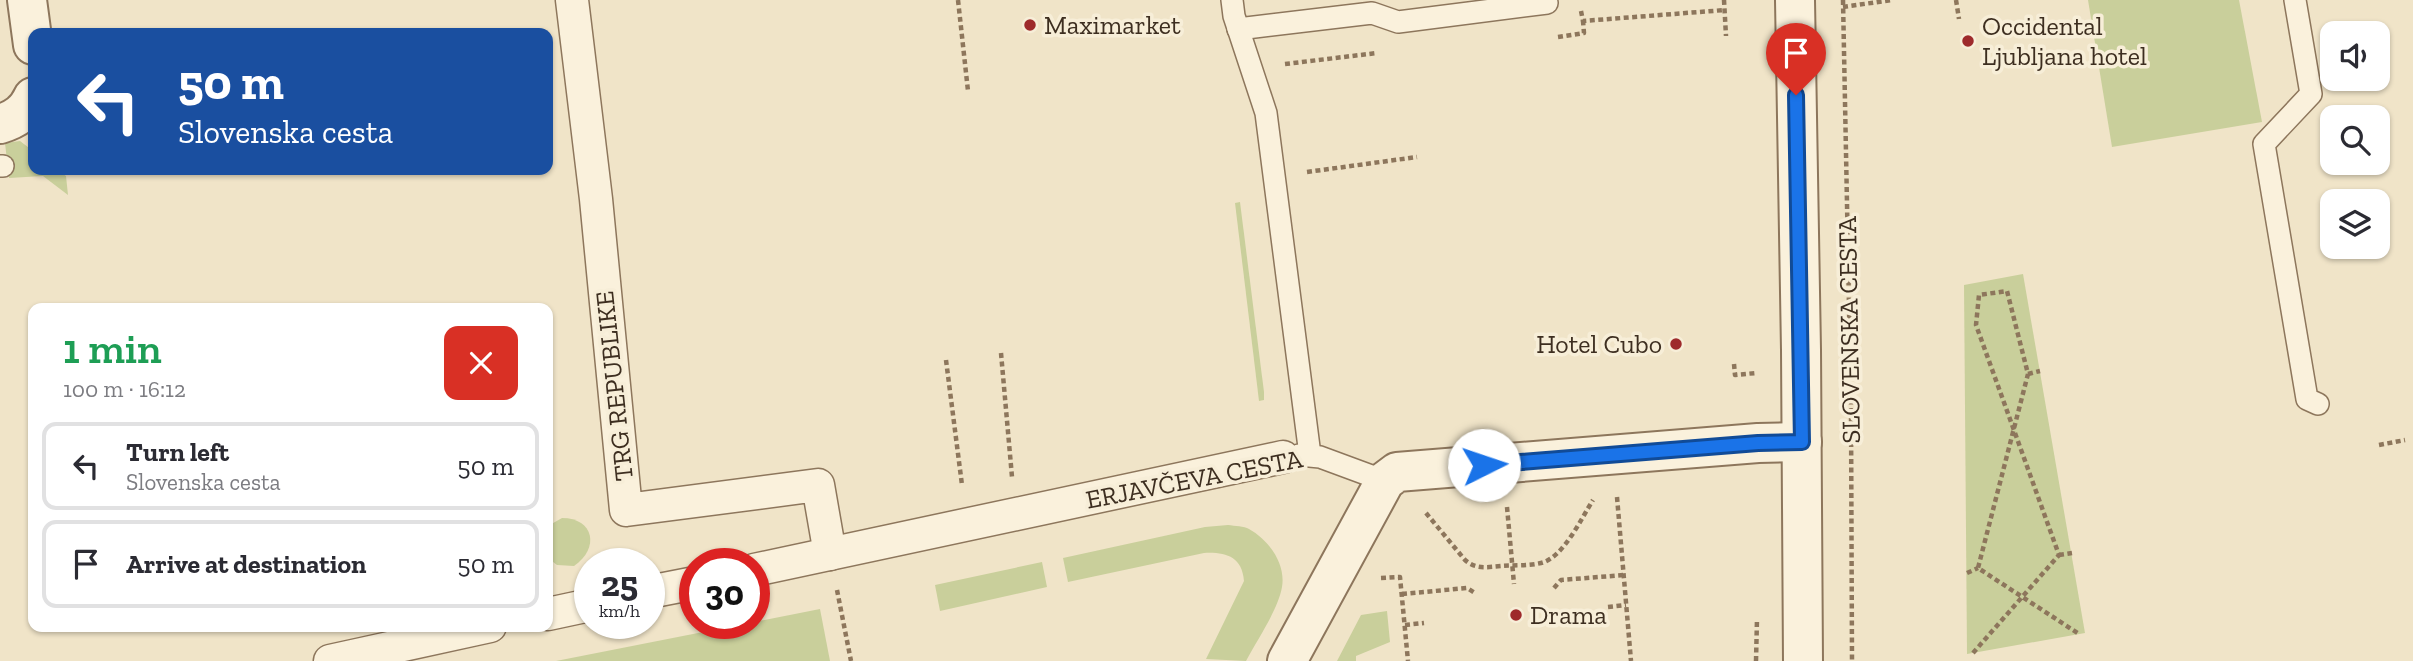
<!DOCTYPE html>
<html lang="en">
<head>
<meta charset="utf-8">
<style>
	:root { --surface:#fff; --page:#f2f2f3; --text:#2b2b33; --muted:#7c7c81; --line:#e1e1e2 }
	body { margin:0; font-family:"Zilla Slab",serif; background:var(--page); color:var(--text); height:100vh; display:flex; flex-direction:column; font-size:26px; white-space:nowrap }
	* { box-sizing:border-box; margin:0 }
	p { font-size:23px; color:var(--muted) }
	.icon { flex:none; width:38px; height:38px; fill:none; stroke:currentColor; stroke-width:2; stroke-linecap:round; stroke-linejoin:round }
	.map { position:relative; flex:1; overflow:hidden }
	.panel { position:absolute; left:28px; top:303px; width:525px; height:329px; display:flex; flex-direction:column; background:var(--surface); border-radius:14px; box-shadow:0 2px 5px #0004 }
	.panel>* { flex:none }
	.guide { position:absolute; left:28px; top:28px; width:525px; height:147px; border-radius:14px; box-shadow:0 2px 5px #0004; background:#1a4fa0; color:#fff; overflow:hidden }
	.fabs { position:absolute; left:2320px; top:21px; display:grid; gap:14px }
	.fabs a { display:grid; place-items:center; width:70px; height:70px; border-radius:14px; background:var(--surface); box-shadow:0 2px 5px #0004; font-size:35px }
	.speed { position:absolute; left:574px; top:548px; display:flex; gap:14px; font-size:35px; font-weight:700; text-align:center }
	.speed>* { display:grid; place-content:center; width:91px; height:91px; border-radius:50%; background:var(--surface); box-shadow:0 2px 5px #0004; line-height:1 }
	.speed small { font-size:18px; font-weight:400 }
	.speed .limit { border:10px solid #d22; background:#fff; color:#111 }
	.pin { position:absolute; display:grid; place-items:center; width:60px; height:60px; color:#fff; margin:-72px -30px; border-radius:50% 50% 50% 0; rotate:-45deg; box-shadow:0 0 7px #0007 }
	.pin .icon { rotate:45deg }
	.me { position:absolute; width:77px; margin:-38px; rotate:86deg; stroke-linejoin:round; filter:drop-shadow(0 0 5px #0008) }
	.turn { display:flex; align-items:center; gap:24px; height:147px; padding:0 35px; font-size:32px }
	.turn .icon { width:91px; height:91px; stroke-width:2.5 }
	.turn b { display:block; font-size:49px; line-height:60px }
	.round { display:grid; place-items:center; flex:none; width:74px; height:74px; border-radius:14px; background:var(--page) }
	.summary { display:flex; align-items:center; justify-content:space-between; height:119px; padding:0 35px }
	h1 { font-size:42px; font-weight:600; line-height:52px; color:#1e9e55 }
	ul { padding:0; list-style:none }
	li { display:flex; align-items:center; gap:21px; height:88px; margin:0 14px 10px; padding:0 21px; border:4px solid var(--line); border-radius:14px }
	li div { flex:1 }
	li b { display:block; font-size:26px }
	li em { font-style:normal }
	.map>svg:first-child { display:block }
	.green { fill:#c9cf9b }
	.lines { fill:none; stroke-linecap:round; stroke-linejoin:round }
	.service-casing { stroke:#8d765c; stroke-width:24 }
	.pedestrian-casing { stroke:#8d765c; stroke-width:35 }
	.minor-casing { stroke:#8d765c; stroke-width:42 }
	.tertiary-casing { stroke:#8d765c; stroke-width:42 }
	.path { stroke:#8d765c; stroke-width:4.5; stroke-dasharray:5 3.5; stroke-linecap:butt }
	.service { stroke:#faf1dc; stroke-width:21 }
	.pedestrian { stroke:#faf1dc; stroke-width:32 }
	.minor { stroke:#faf1dc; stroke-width:38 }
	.tertiary { stroke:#faf1dc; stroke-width:38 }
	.route-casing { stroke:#114b97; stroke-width:18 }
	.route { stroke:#1a73e8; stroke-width:12 }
	.poi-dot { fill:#9e2a2b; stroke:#f7eed8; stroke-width:2.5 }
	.labels { text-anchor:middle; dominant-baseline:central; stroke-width:7; stroke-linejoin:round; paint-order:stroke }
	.poi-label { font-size:26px; fill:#3d2e20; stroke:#f7eed8; text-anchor:start }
	.street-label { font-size:26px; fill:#3d2e20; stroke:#f7eed8 }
</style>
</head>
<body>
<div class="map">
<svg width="2413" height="661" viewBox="0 0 2413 661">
	<rect width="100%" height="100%" fill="#f0e4c8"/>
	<!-- green -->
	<g class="green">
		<path d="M 2088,0 L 2239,0 L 2262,122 L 2112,147 Z"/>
		<path d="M 20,141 L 33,151 L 33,170 L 57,170 L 66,176 L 68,195 L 43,176 L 9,178 L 5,143 Z"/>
		<path d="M 1240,202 L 1264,392 L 1264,400 L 1259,401 L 1235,203 Z"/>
		<path d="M 2023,274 L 2085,633 L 1967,654 L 1964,285 Z"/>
		<path d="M 562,518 C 594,518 600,548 574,566 L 557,565 L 548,558 L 548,526 Z"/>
		<path d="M 1228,525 C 1235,526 1244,526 1249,529 C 1269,540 1286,564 1282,587 C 1278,610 1257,640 1246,661 L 1206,659 L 1244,581 C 1242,556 1225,552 1204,553 L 1068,582 L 1063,558 L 1205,527 Z"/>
		<path d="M 1042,562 L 1047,587 L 940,611 L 935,585 Z"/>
		<path d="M 820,609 L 830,661 L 556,661 Z"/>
		<path d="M 1387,611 L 1390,642 L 1356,656 L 1356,661 L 1337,661 L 1361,615 Z"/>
	</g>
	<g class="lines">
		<!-- service casing -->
		<g class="service-casing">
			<g id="service">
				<path d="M 1232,0 L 1234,16 L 1266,113 L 1310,455"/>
				<path d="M 2295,0 L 2311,94 L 2264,144 L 2307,399 L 2318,404"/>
				<path d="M 1238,29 L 1372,13 L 1398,22 L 1547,3"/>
				<path d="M 0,166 L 3,166"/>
				<path d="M 1299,455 L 1320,457 L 1385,481"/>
			</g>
		</g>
		<!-- pedestrian casing -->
		<g class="pedestrian-casing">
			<g id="pedestrian">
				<path d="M 572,0 L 596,199 L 626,510 L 818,485 L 830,554"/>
				<path d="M 754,570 L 1283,457"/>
				<path d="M 649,592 L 695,583"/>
				<path d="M 548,614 L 590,605"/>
				<path d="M 330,661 L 490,626"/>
			</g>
		</g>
		<!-- minor casing -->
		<g class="minor-casing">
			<g id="minor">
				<path d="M 27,0 L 33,45"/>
				<path d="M 0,124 C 16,119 26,112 33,97"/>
				<path d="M 1287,661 L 1385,481 L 1397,472 L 1758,443 L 1802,442"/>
			</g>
		</g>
		<!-- tertiary casing -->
		<g class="tertiary-casing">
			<path id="tertiary" d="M 1795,0 L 1801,350 L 1803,661"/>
		</g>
		<!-- path -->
		<g class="path">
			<path d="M 958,0 L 968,91"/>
			<path d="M 1724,0 L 1726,36"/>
			<path d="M 1843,0 L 1851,407 L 1852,661"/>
			<path d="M 1956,0 L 1959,19"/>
			<path d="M 1843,7 L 1892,0"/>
			<path d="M 1581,11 L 1583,21 L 1725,10"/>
			<path d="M 1558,37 L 1584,33 L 1583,21"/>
			<path d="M 1285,64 L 1377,53"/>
			<path d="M 1307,172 L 1417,157"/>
			<path d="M 1001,353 L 1012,477"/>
			<path d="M 946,360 L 962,485"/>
			<path d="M 1734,364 L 1735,375 L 1756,373"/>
			<path d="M 2028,374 L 2040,371"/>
			<path d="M 2379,445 L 2405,440"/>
			<path d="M 1617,497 L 1631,661"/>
			<path d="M 1507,507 L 1514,584"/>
			<path d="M 1426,513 L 1465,560 C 1476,570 1488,567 1502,566 C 1514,565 1528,566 1541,563 C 1563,558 1581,519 1593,500"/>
			<path d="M 2059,555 L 2072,553"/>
			<path d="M 1967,573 L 1978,568"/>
			<path d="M 1381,578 L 1400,577 L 1408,661"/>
			<path d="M 1554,588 L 1561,580 L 1624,575"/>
			<path d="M 837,590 L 851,661"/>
			<path d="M 1402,594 L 1467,588 L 1475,593"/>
			<path d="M 1608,607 L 1626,605"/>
			<path d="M 1405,625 L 1424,623"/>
			<path d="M 1973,653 L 2059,555 L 1976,325 L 1979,295 L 2007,291 L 2028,374 L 1978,568 L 2079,634"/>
			<path d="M 1756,661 L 1757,619"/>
		</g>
		<!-- service -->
		<use href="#service" class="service"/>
		<!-- pedestrian -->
		<use href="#pedestrian" class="pedestrian"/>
		<!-- minor -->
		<use href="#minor" class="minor"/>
		<!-- tertiary -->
		<use href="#tertiary" class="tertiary"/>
	</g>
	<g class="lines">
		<!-- route casing -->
		<g class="route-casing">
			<path id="route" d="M 1484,465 L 1758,443 L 1802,442 L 1796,95"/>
		</g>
		<!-- route -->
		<use href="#route" class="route"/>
	</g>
	<!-- markers -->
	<g class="poi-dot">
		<circle cx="1030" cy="25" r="7"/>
		<circle cx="1968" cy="41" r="7"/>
		<circle cx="1676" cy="344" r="7"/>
		<circle cx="1516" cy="615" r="7"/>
	</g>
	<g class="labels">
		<!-- poi labels -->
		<g class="poi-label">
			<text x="1044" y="25">Maximarket</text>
			<text x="1982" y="26">Occidental<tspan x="1982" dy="30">Ljubljana hotel</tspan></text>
			<text x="1662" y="344" text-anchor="end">Hotel Cubo</text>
			<text x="1530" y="615">Drama</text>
		</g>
		<!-- street labels -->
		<g class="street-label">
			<text transform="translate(1849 330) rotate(-91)">SLOVENSKA CESTA</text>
			<text transform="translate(614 386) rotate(-96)">TRG REPUBLIKE</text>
			<text transform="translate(1194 479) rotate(-11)">ERJAVČEVA CESTA</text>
		</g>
	</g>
</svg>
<div class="fabs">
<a><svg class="icon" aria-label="sound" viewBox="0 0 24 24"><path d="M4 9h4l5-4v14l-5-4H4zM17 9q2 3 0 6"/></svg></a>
<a><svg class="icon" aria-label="search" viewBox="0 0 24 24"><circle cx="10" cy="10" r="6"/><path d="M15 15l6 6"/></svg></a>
<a><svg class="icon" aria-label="layers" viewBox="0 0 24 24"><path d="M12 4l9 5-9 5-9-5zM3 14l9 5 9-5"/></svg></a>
</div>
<div class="speed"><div>25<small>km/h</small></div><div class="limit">30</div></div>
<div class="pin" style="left:1796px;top:95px;background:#d93025"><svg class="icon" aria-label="arrive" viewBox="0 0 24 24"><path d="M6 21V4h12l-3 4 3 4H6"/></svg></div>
<svg class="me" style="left:1484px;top:465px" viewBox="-20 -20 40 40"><circle r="19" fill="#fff"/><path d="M0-13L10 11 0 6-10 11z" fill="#1a73e8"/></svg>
<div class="guide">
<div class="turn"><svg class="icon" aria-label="left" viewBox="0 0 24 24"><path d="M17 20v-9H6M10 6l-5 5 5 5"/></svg><div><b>50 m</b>Slovenska cesta</div></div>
</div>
<section class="panel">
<div class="summary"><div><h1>1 min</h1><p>100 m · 16:12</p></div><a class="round" style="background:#d93025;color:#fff"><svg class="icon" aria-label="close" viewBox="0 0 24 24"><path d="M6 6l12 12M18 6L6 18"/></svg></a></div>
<ul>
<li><svg class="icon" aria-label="left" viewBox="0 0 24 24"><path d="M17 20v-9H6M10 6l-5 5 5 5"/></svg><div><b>Turn left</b><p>Slovenska cesta</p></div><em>50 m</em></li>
<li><svg class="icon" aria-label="arrive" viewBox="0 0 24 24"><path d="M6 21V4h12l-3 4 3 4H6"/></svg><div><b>Arrive at destination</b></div><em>50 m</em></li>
</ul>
</section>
</div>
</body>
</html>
